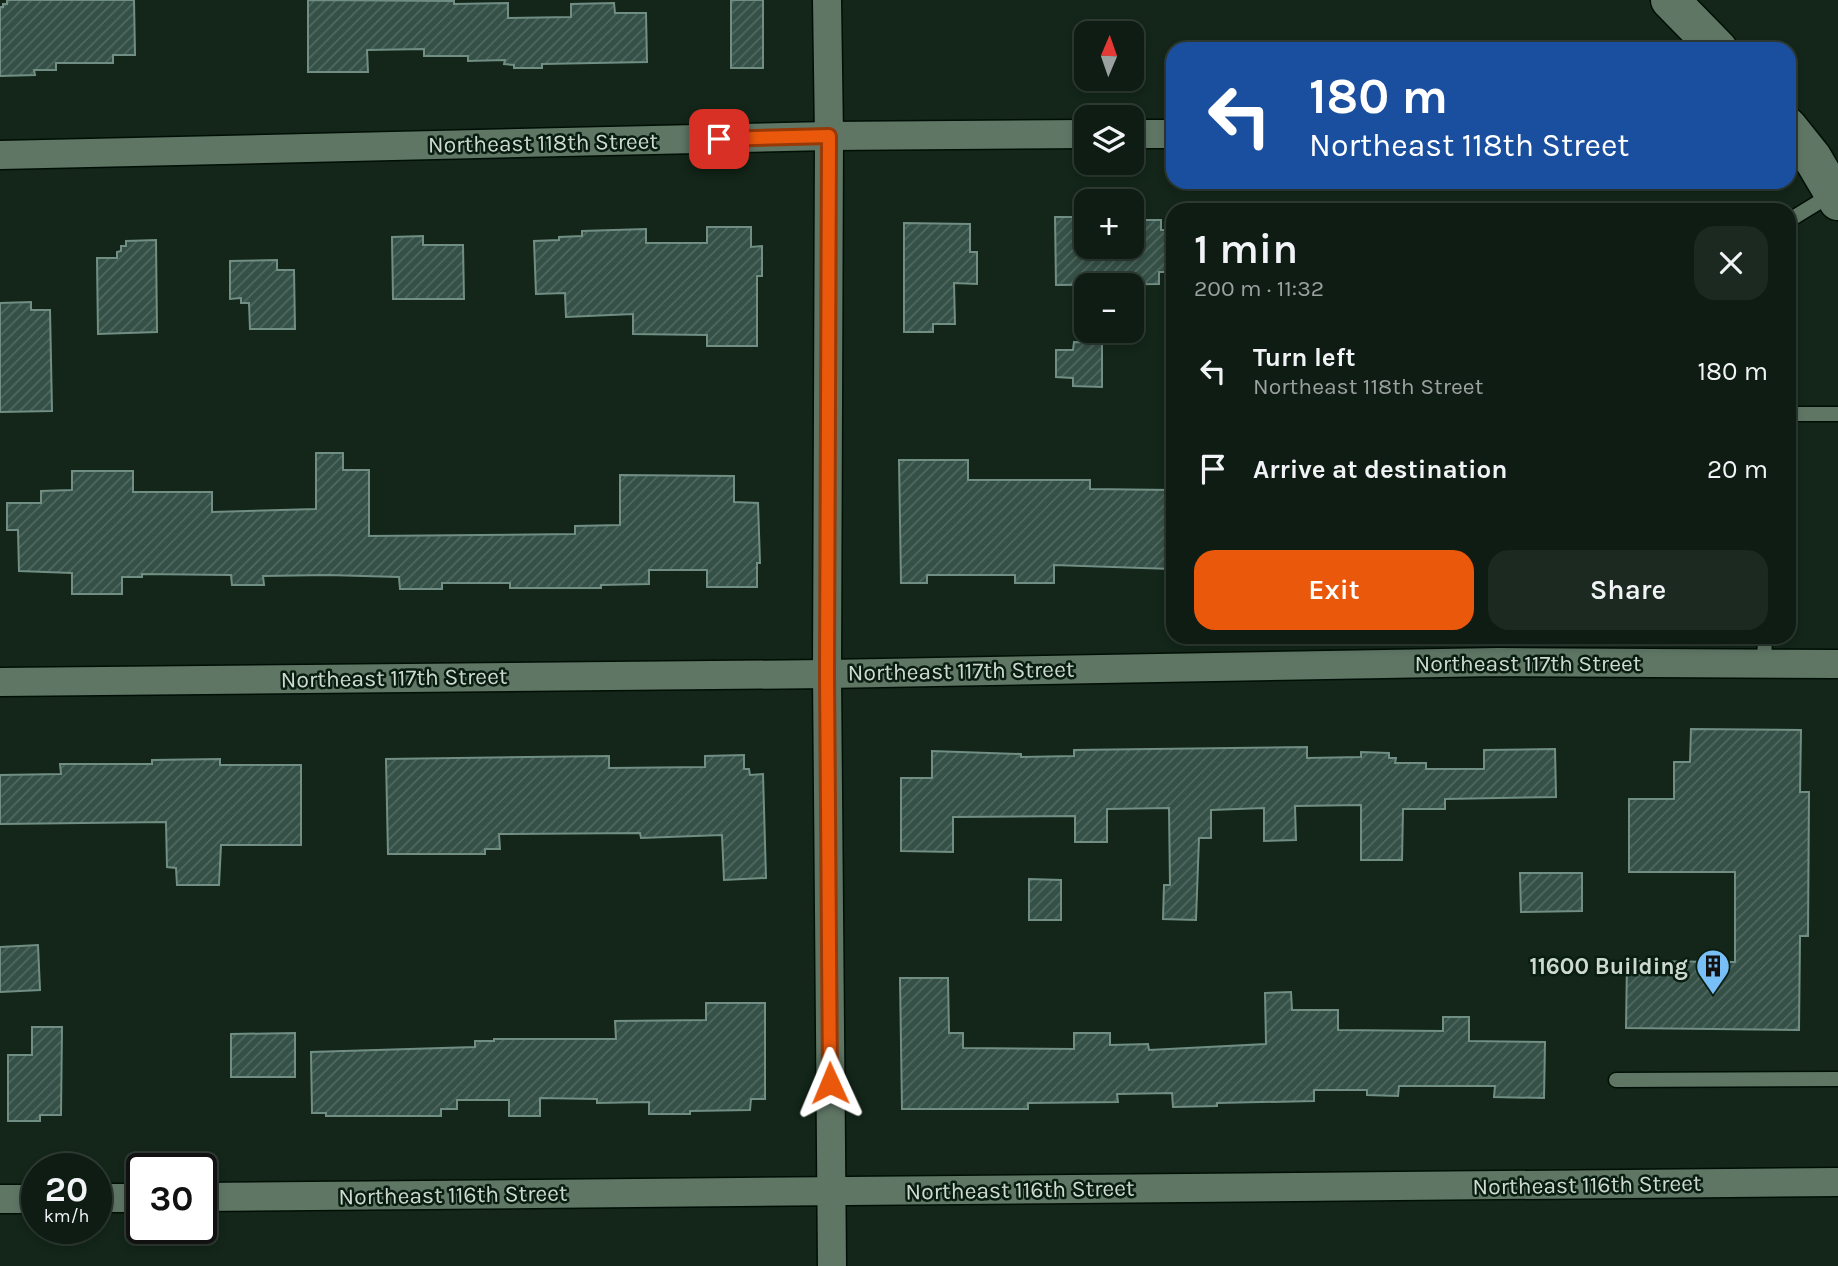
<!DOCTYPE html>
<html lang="en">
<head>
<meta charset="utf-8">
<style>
	:root { --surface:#0e1c13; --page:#1c2921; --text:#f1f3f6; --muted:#9ba1a0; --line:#2e3a33; --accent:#ea580c }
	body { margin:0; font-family:Karla,sans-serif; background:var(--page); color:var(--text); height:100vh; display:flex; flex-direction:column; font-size:26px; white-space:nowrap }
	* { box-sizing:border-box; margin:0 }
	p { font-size:23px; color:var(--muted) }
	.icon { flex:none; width:38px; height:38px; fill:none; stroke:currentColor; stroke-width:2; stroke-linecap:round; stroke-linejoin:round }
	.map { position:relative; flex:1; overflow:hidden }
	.side { position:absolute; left:1166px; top:203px; width:630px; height:441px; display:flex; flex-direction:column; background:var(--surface); border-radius:21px; box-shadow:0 4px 10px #0003,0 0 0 2px var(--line) }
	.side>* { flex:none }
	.guide { position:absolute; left:1166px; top:42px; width:630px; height:147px; border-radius:21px; box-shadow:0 4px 10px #0003,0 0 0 2px var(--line); background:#1a4fa0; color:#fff; overflow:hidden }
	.needle { width:46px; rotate:2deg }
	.controls { position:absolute; left:1074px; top:21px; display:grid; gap:14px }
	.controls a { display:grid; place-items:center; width:70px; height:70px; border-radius:14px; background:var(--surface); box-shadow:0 4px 10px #0003,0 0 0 2px var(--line); font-size:35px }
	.speed { position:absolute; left:21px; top:1153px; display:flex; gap:14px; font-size:35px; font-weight:700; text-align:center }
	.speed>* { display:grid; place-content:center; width:91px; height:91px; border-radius:50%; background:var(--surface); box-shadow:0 4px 10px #0003,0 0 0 2px var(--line); line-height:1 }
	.speed small { font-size:18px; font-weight:400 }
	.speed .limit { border:4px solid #111; border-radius:10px; background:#fff; color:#111 }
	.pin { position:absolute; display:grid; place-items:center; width:60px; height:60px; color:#fff; margin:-30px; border-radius:14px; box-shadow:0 4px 10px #0006 }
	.me { position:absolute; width:77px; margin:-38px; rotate:359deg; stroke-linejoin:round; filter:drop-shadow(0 0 5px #0008) }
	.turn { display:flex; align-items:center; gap:24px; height:147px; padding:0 28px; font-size:32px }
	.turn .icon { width:91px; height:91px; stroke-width:2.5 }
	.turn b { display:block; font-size:49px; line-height:60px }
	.round { display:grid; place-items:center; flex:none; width:74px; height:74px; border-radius:21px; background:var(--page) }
	.headline { display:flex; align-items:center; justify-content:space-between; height:119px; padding:0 28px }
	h1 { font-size:42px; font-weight:600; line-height:52px }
	.button { display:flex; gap:14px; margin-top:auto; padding:14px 28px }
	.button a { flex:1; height:80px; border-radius:21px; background:var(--accent); color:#fff; font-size:28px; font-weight:600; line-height:80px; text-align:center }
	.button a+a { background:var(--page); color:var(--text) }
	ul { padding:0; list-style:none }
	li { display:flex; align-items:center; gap:21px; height:98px; padding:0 28px }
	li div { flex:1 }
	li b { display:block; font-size:26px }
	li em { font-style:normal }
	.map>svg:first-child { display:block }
	.building { fill:url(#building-hatch); stroke:#718e84; stroke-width:2 }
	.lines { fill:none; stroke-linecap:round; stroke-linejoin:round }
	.service-casing { stroke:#000f05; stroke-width:17 }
	.minor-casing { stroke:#000f05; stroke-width:31 }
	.secondary-casing { stroke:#000f05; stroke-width:41 }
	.service { stroke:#5f7665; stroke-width:14 }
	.minor { stroke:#5f7665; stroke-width:28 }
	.secondary { stroke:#5f7665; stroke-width:38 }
	.route-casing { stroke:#983908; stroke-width:18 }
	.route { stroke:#ea580c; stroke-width:12 }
	.labels { text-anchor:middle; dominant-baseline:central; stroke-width:5; stroke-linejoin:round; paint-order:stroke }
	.street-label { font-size:23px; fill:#cedad1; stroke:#091d10 }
	.poi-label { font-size:23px; font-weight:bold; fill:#cedad1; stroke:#091d10; text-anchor:end }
</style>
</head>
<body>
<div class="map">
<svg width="1838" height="1266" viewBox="0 0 1838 1266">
	<defs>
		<pattern id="building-hatch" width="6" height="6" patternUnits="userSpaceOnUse" patternTransform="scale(1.75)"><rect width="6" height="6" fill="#355047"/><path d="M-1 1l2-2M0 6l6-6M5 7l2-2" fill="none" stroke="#516960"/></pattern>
	</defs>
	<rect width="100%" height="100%" fill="#132619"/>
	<!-- building -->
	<g class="building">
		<path d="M 7,0 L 134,0 L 135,55 L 113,55 L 113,63 L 56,63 L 56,70 L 34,70 L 35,75 L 0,76 L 0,7 L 3,7 L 3,4 L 7,4 Z"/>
		<path d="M 308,0 L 454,1 L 454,4 L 508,3 L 508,18 L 571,17 L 571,4 L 614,3 L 615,13 L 646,13 L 647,62 L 542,64 L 542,68 L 514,68 L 514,65 L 504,64 L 505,60 L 468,61 L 468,56 L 424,56 L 424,49 L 367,50 L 368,72 L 308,72 Z"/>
		<rect x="731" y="0" width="32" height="68"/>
		<path d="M 1055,217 L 1087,217 L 1087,247 L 1132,247 L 1132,220 L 1161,220 L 1161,230 L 1172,230 L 1172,272 L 1159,272 L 1159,284 L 1056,285 Z"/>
		<path d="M 904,223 L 970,224 L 970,252 L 977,252 L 977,284 L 954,283 L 955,324 L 933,324 L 933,332 L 904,332 Z"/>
		<path d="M 707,227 L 751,227 L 751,247 L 762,246 L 762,276 L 757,276 L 757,346 L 707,346 L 707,335 L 633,334 L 633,314 L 566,317 L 565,293 L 536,294 L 534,241 L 559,240 L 559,237 L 582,236 L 582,231 L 646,229 L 646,243 L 707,243 Z"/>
		<path d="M 423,236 L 423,245 L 463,245 L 464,299 L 393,299 L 392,237 Z"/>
		<path d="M 156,240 L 157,332 L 98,334 L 97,258 L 117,258 L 117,252 L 121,251 L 121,246 L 126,246 L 126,241 Z"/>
		<path d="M 277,260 L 277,270 L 294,270 L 295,329 L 250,329 L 249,303 L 241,303 L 241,298 L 230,299 L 230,261 Z"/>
		<path d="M 31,302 L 31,310 L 50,310 L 52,411 L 0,412 L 0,303 Z"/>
		<path d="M 1074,342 L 1102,343 L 1102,387 L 1073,386 L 1073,378 L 1056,377 L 1056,350 L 1073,350 Z"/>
		<path d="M 316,453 L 343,453 L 343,470 L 369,470 L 369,536 L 575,534 L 575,526 L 620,525 L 620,475 L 734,476 L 734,502 L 758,503 L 760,563 L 757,563 L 757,587 L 707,587 L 707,570 L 649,570 L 649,584 L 601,585 L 601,588 L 510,588 L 510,583 L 442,583 L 442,589 L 400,589 L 399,577 L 328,575 L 263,576 L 264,585 L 232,585 L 231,575 L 142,574 L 142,577 L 122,577 L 122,594 L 72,594 L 72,573 L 19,571 L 18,530 L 7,530 L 7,503 L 41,503 L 41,491 L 72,490 L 72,471 L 133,471 L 133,492 L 212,492 L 212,512 L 316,509 Z"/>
		<path d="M 899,460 L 968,460 L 968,480 L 1090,480 L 1090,489 L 1172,490 L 1172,569 L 1054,565 L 1054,583 L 1015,583 L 1015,575 L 927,575 L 927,583 L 901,583 Z"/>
		<path d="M 1691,729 L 1801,730 L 1800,792 L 1809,792 L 1808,936 L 1800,936 L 1799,1030 L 1626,1028 L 1627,961 L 1735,962 L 1735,872 L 1629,872 L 1629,799 L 1674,799 L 1674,762 L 1690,762 Z"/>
		<path d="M 1307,747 L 1307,758 L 1361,757 L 1361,752 L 1389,753 L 1389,758 L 1396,758 L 1395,763 L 1426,763 L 1426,769 L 1484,769 L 1484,750 L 1555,749 L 1556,797 L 1445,799 L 1445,809 L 1403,809 L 1402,860 L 1361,860 L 1361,805 L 1295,806 L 1296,840 L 1264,841 L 1264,808 L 1211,810 L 1211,838 L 1199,838 L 1196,920 L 1163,919 L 1164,885 L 1170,885 L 1169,808 L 1107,809 L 1107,842 L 1075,842 L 1075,816 L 953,817 L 953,852 L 901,851 L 901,778 L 932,778 L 932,751 L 1021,754 L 1021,757 L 1074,756 L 1074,750 Z"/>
		<path d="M 744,755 L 744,769 L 749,769 L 750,775 L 763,774 L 766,878 L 724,880 L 722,835 L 641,838 L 640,833 L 499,834 L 500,849 L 485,849 L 485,854 L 388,854 L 386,759 L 609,756 L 609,768 L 705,767 L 705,756 Z"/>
		<path d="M 220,759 L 220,765 L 301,765 L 301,845 L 221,845 L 219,885 L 177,885 L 176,868 L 167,867 L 166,822 L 0,824 L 0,775 L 61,774 L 60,764 L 152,764 L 152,760 Z"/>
		<path d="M 1520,873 L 1582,873 L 1582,911 L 1521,912 Z"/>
		<path d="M 1029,879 L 1061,880 L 1061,920 L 1029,920 Z"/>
		<path d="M 38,945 L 40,990 L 0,992 L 0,947 Z"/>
		<path d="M 900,978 L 948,978 L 949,1033 L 963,1033 L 963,1048 L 1074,1049 L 1074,1033 L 1110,1033 L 1110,1045 L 1148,1044 L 1149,1050 L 1266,1044 L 1265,993 L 1291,992 L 1292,1010 L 1338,1010 L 1338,1030 L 1443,1031 L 1443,1017 L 1469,1017 L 1469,1041 L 1545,1042 L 1544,1098 L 1494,1097 L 1495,1086 L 1399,1086 L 1398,1096 L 1367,1095 L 1367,1090 L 1314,1090 L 1314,1101 L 1217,1103 L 1217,1106 L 1173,1107 L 1172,1093 L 1117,1094 L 1118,1102 L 1028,1103 L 1028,1109 L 902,1109 Z"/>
		<path d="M 706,1003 L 765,1003 L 765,1099 L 751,1099 L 750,1110 L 690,1111 L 690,1114 L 649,1114 L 649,1102 L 597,1103 L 597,1099 L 540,1098 L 540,1116 L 509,1116 L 509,1100 L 457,1100 L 457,1109 L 441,1109 L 441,1116 L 326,1116 L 326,1113 L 312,1113 L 311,1052 L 475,1047 L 475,1041 L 494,1041 L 494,1039 L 616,1039 L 615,1021 L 706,1020 Z"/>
		<path d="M 32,1027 L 62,1027 L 61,1115 L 40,1115 L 40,1121 L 8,1121 L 8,1055 L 32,1055 Z"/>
		<path d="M 295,1033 L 295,1077 L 231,1077 L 231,1034 Z"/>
	</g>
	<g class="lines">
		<!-- service casing -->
		<g class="service-casing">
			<g id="service">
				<path d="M 1788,221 L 1832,194"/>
				<path d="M 1788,414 L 1838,414"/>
				<path d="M 1764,663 L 1765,637"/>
				<path d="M 1616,1080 L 1838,1079"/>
			</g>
		</g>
		<!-- minor casing -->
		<g class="minor-casing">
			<g id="minor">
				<path d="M 827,0 L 829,136 L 827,674 L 832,1266"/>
				<path d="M 1132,134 L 1172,134"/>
				<path d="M 0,155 L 829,136 L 1087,134"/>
				<path d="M 0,682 L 827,674 L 1498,662 L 1838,664"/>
				<path d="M 201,1197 L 1838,1182"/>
				<path d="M 96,1198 L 142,1198"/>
				<path d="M 0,1199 L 37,1199"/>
			</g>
		</g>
		<!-- secondary casing -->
		<g class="secondary-casing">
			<g id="secondary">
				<path d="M 1670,0 L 1718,49"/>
				<path d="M 1788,127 L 1812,157 L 1838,201"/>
			</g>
		</g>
		<!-- service -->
		<use href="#service" class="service"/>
		<!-- minor -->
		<use href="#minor" class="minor"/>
		<!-- secondary -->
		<use href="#secondary" class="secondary"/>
	</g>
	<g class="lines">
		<!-- route casing -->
		<g class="route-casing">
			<path id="route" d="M 719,139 L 829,136 L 827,674 L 830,1083"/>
		</g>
		<!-- route -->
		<use href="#route" class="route"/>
	</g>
	<!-- icons -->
	<defs>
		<g id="building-pin" transform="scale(1.75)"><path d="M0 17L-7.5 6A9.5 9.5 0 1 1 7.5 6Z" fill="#78bff7" stroke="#091d10"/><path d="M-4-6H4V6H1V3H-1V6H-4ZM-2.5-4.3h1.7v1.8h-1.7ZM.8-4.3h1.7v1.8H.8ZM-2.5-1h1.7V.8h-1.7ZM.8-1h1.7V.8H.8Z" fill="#111"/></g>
	</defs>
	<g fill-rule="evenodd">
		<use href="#building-pin" x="1713" y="966"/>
	</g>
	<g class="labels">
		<!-- street labels -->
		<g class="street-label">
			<text transform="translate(543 143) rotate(-1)">Northeast 118th Street</text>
			<text x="1528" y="663">Northeast 117th Street</text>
			<text transform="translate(961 671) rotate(-1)">Northeast 117th Street</text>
			<text transform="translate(394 678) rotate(-1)">Northeast 117th Street</text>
			<text transform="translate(1587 1185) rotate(-1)">Northeast 116th Street</text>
			<text transform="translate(1020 1190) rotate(-1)">Northeast 116th Street</text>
			<text transform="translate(453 1195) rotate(-1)">Northeast 116th Street</text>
		</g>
		<!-- poi labels -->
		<g class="poi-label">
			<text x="1688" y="966">11600 Building</text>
		</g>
	</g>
</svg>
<div class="controls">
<a><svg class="needle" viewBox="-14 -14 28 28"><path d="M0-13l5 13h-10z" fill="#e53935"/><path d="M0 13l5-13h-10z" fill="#9ba1a0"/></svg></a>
<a><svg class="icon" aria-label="layers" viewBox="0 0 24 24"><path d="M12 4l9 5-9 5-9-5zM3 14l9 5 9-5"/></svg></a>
<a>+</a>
<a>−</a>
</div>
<div class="speed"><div>20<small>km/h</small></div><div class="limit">30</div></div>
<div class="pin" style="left:719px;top:139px;background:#d93025"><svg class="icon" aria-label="arrive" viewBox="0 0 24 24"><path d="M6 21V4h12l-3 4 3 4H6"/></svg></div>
<svg class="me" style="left:830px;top:1083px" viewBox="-20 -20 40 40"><path d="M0-17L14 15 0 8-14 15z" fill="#ea580c" stroke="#fff" stroke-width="4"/></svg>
<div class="guide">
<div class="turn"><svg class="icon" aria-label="left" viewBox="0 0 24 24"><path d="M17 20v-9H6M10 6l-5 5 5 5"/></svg><div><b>180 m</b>Northeast 118th Street</div></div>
</div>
<section class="side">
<div class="headline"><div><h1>1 min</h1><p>200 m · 11:32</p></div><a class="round"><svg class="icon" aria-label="close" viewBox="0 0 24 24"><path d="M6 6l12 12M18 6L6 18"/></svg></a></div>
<ul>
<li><svg class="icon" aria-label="left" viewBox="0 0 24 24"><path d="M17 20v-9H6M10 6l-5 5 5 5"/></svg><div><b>Turn left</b><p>Northeast 118th Street</p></div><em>180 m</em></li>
<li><svg class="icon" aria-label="arrive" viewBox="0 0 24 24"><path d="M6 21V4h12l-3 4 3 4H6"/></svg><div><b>Arrive at destination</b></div><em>20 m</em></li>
</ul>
<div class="button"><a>Exit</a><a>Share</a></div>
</section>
</div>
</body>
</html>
